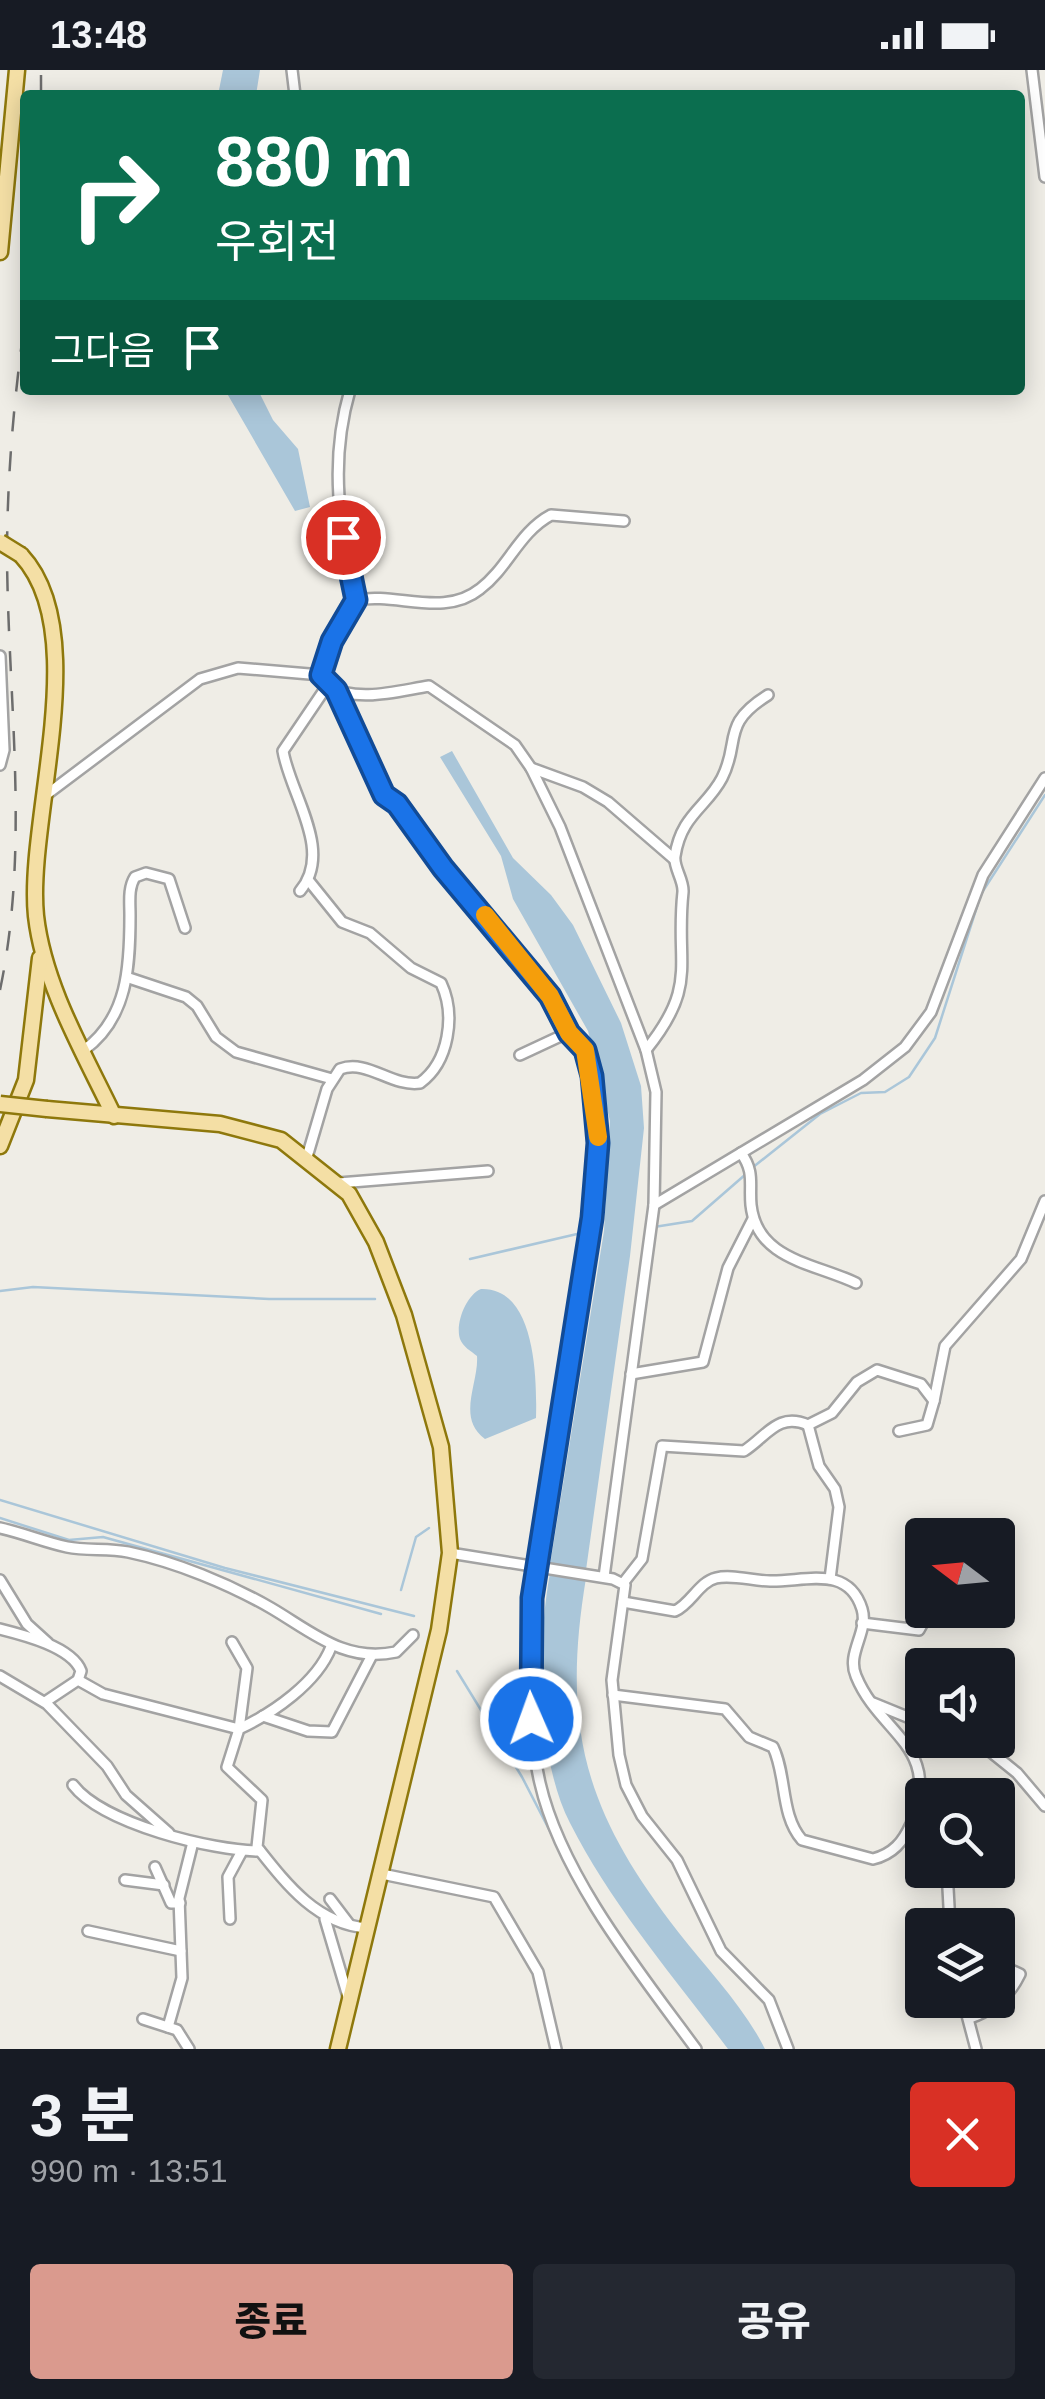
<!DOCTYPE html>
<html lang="ko">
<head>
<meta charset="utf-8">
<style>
	:root { --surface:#171b24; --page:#242831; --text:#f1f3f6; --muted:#9ea1a6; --accent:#da9a8e }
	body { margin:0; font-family:Arial,"Noto Sans KR",sans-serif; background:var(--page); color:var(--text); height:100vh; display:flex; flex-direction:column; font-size:38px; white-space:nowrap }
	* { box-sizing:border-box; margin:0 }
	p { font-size:32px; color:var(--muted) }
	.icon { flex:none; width:55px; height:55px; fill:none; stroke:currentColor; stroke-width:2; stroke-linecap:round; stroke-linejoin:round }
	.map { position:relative; height:1979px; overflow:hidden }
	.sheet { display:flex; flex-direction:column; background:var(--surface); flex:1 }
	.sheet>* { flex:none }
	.top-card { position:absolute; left:20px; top:20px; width:1005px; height:305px; border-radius:10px; box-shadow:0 5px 25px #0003; background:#0b6e4f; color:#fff; overflow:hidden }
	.needle { width:65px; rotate:286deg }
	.controls { position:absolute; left:905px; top:1448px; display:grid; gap:20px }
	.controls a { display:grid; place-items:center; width:110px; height:110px; border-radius:10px; background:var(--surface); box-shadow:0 5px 25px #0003; font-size:50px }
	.pin { position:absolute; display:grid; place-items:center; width:85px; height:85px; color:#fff; margin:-42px; border:5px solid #fff; border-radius:50%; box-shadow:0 2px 10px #0007 }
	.me { position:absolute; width:110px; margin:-55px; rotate:358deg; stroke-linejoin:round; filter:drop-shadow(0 0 8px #0008) }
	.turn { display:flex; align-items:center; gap:35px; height:210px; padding:0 30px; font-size:45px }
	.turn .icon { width:130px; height:130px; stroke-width:2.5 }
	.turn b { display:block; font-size:70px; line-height:85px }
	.then { display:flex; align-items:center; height:95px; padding:0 30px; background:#0003; gap:20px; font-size:38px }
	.round { display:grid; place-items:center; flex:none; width:105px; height:105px; border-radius:10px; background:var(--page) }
	.headline { display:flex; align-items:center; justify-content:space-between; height:170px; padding:0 30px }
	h1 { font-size:60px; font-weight:800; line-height:75px }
	.primary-button { display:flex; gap:20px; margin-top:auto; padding:20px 30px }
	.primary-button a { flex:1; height:115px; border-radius:10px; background:var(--accent); color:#111; font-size:40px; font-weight:800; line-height:115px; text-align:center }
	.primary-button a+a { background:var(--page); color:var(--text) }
	.status { display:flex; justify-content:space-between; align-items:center; height:70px; padding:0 50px; background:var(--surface); direction:ltr }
	.status svg { height:28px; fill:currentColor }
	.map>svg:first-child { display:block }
	.water { fill:#aac6d9 }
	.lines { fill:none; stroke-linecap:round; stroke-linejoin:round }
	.stream { stroke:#aac6d9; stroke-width:2.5 }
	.street-casing { stroke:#a3a3a3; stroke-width:14 }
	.primary-casing { stroke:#8e780c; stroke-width:19 }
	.street { stroke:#fff; stroke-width:9 }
	.primary { stroke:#f4dfa5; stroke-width:14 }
	.rail { stroke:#6d6d6d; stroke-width:2.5; stroke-dasharray:20 20; stroke-linecap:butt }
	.primary-bridge-casing { stroke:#8e780c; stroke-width:19; stroke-linecap:butt }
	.primary-bridge { stroke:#f4dfa5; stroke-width:14 }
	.route-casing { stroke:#114b97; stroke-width:25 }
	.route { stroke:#1a73e8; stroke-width:18 }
	.slow { stroke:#f59e0b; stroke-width:18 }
</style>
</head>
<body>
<div class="status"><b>13:48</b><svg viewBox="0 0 49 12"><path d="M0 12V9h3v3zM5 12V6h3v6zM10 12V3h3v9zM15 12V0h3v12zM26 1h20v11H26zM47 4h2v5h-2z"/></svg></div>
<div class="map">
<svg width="1045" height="1979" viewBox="0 0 1045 1979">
	<rect width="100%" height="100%" fill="#efede6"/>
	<!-- water -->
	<g class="water">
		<path d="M 223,0 L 260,0 L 256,25 L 218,25 Z"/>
		<path d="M 225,320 L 258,320 L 273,350 L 298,379 L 310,437 L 295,441 Z"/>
		<path d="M 452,681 L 513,788 L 551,825 L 573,855 L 621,953 L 641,1016 L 644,1058 L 630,1186 L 586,1500 L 550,1495 L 604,1161 L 610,1051 L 588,961 L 513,829 L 501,786 L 440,687 Z"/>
		<path d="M 481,1219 C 536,1217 537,1310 536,1348 L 485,1369 C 456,1348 479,1313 477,1286 C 471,1281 463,1277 460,1269 C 455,1254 466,1225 481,1219 Z"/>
		<path d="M 550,1503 L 586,1508 C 561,1659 585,1742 679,1863 C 708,1900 744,1937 765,1979 L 728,1979 C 673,1906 611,1834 570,1753 C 536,1687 537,1574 550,1503 Z"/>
	</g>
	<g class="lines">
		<!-- stream -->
		<g class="stream">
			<path d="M 752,1098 L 820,1044 L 861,1023 L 885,1022 L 909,1007 L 935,968 L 981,824 L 1045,725"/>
			<path d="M 654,1157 L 692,1151 L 746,1104"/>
			<path d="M 470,1189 L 577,1164"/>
			<path d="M 0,1221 L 33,1217 L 269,1229 L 375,1229"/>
			<path d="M 0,1430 L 225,1498 L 414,1546"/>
			<path d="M 0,1448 L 69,1470 L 103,1467 L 381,1544"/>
			<path d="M 401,1520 L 416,1467 L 429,1458"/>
			<path d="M 457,1601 L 522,1707 L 584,1827"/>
		</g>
		<!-- street casing -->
		<g class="street-casing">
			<g id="street">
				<path d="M 292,0 L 295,25"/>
				<path d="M 1032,0 L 1045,107"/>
				<path d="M 350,320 C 329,392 339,458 357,530"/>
				<path d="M 0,586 L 4,680 L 0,695"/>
				<path d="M 321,605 L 327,616 C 358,633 397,621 429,616 L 515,675 L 531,698 L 560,757 L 646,980 L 656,1022 L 654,1135 L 604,1507"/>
				<path d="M 321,605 L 329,577 L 357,530 C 396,522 444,548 480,519 C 508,498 519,462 551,445 L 624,451"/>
				<path d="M 336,621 L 385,725 L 397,734 L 443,798 L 537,909 L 569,963"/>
				<path d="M 531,698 L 583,717 L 608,732 L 674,789"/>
				<path d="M 46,725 L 200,609 L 238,598 L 321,605"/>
				<path d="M 300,821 C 334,781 290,724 283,681 L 327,616"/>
				<path d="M 129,908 L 186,927 L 197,936 L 216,967 L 236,982 L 332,1009"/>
				<path d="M 84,980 C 128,948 130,896 130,845 C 130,832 128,818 135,807 L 146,803 L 169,809 L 185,858"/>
				<path d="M 646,980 C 699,914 675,896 683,822 C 684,810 673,797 675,786 C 681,745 707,737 722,708 C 741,671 720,655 768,625"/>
				<path d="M 520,985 L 565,964 L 575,966 C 639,1048 540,1417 532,1532 C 527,1592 526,1654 540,1713 C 561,1805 640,1903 696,1979"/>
				<path d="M 741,1083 C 755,1102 749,1114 751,1135 C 757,1190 814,1193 856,1213"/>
				<path d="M 307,1087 L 327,1019 L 340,999 C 368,989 391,1017 420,1013 C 449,992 456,945 441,913 L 411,898 L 370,863 L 342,852 L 309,811"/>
				<path d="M 339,1113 L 488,1101"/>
				<path d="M 654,1135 L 863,1010 L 905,977 L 931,942 L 983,805 L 1045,708"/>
				<path d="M 631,1304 L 703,1292 L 728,1198 L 753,1149"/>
				<path d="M 934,1331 L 945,1276 L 1021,1189 L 1045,1131"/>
				<path d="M 808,1355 L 819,1396 L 835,1419 L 839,1437 L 830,1509"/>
				<path d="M 0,1458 C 23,1463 44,1472 67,1477 C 86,1481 108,1478 128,1482 C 176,1492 229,1514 271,1538 C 312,1562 345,1593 396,1582 L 413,1565"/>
				<path d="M 450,1483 L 613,1509 L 625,1515 L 612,1610 L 619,1685 L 626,1715 L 642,1746 L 677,1790 L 721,1881 L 769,1930 L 788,1979"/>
				<path d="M 0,1510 L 27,1554 L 48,1573"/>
				<path d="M 624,1512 L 642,1489 L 662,1376 L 744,1381 C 767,1366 778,1342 808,1355 L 832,1343 L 857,1312 L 877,1300 L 921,1314 L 934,1331 L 927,1355 L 899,1361"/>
				<path d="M 862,1553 L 919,1560 L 930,1540"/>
				<path d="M 0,1559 C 24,1565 72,1577 81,1601 L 78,1610"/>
				<path d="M 331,1577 C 317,1613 273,1643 239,1659 L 227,1697 L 262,1730 L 257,1777 C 287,1815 317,1854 367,1858"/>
				<path d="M 0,1606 L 47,1634 L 107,1696 L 126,1725 L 169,1763"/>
				<path d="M 613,1625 L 725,1639 L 749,1667 L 773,1677 C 787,1706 780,1745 802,1770 L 873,1789 C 893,1784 903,1772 911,1754 C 943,1676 880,1665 856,1606 C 846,1583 869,1562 862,1539 C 848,1494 804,1512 770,1511 C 753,1511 732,1504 716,1508 C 699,1512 691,1534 675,1541 L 623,1532"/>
				<path d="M 45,1632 L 78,1610 L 103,1624 L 239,1659 L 247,1598 L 232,1572"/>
				<path d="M 873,1633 L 922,1653"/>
				<path d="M 263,1646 L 308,1661 L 332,1662 L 372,1585"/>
				<path d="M 976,1670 L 1017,1703 L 1045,1736"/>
				<path d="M 73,1715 C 103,1754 213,1781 260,1781"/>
				<path d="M 155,1797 L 171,1833 L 180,1833"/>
				<path d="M 947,1800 L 950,1855"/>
				<path d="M 382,1804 L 494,1827 L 538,1902 L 556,1979"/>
				<path d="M 125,1810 L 164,1815"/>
				<path d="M 330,1829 L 349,1854"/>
				<path d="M 230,1849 L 228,1807 L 242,1781"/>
				<path d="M 325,1849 L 349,1930"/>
				<path d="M 88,1861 L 181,1881"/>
				<path d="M 963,1930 L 976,1979"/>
				<path d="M 970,1948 C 993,1940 1009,1927 1020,1904 L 998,1894"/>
				<path d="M 143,1949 L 177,1960 L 189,1979"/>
				<path d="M 168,1957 L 182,1908 L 179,1828 L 193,1772"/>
			</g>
		</g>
		<!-- primary casing -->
		<g class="primary-casing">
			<g id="primary">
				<path d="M 0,182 L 17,0"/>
				<path d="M 21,485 C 94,563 26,750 36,846 C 44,916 84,983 114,1046"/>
				<path d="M 47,1039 L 220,1054 L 281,1070 L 349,1124 L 376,1172 L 404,1245 L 441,1377 L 450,1483 L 439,1560 L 338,1979"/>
				<path d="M 0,1076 L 26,1010 L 40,888"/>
			</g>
		</g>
		<!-- street -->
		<use href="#street" class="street"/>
		<!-- primary -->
		<use href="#primary" class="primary"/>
		<!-- rail -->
		<g class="rail">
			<path d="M 41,25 L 41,0"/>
			<path d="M 0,920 C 30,777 8,631 7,486 C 7,407 14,328 25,250"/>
		</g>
		<!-- primary-bridge casing -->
		<g class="primary-bridge-casing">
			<g id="primary-bridge">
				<path d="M 0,472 L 21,485"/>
				<path d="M 0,1034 L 47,1039"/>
			</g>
		</g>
		<!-- primary-bridge -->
		<use href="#primary-bridge" class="primary-bridge"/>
	</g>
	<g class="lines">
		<!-- route casing -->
		<g class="route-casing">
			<path id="route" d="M 343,467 L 356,530 L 332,571 L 321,605 L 336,620 L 384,725 L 397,734 L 443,798 L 550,926 L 569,963 L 585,980 L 592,1006 L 598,1073 L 592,1148 L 532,1528 L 531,1649"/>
		</g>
		<!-- route -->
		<use href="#route" class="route"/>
		<!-- slow -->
		<path class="slow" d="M 485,845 L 550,926 L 569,963 L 585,980 L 598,1067"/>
	</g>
</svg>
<div class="controls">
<a><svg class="needle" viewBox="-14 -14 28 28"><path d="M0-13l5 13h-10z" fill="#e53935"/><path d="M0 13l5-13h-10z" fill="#9ea1a6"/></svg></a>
<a><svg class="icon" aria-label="sound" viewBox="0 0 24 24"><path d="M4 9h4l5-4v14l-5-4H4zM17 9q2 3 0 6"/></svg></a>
<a><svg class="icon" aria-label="search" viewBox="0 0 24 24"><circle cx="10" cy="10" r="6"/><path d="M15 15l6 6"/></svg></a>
<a><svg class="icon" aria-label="layers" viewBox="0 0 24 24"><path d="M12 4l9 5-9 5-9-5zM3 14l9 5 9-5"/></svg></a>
</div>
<div class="pin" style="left:343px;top:467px;background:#d93025"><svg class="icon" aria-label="arrive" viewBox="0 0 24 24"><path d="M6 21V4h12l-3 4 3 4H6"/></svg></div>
<svg class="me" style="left:531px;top:1649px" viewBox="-20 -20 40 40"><circle r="17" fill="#1a73e8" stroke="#fff" stroke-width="3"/><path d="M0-11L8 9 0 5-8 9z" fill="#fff"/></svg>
<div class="top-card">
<div class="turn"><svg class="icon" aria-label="right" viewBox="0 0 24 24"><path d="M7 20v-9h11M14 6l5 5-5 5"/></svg><div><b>880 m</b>우회전</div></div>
<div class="then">그다음<svg class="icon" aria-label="arrive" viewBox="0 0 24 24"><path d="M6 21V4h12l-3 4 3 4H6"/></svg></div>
</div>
</div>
<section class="sheet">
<div class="headline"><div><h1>3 분</h1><p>990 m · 13:51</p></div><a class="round" style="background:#d93025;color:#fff"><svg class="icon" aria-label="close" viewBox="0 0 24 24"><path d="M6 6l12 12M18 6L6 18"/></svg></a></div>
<div class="primary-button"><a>종료</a><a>공유</a></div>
</section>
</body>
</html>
